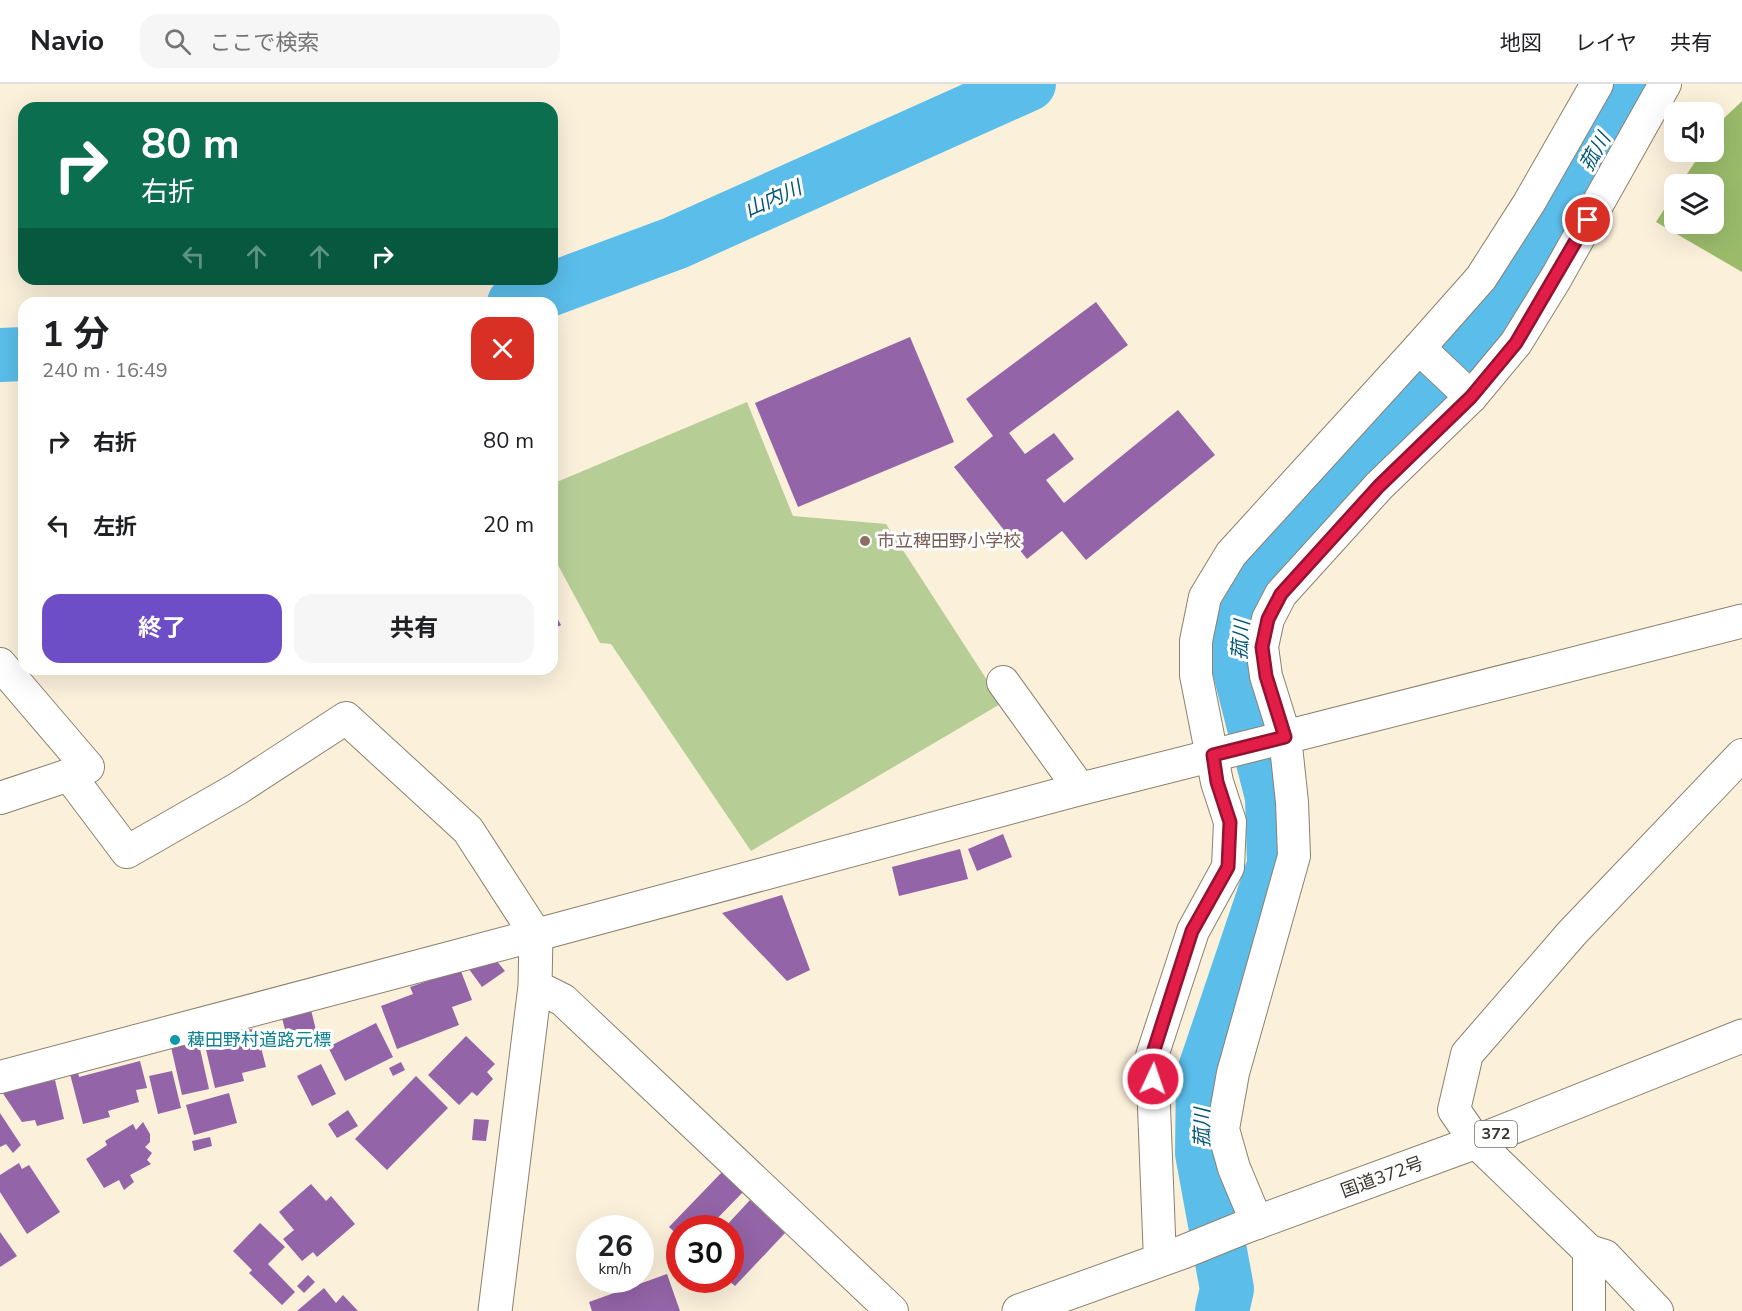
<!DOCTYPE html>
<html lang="ja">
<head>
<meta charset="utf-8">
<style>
	:root { --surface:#fff; --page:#f6f6f6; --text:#202124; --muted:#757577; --line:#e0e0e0; --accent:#6d4ec7 }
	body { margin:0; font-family:"Nunito Sans","Noto Sans JP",sans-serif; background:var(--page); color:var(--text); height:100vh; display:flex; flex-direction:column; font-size:22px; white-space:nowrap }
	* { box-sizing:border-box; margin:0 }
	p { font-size:20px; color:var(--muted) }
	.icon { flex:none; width:33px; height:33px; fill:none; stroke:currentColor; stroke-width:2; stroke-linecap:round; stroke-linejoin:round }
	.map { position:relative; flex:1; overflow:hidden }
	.side { position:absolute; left:18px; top:213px; width:540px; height:378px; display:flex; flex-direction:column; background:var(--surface); border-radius:18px; box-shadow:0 6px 24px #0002 }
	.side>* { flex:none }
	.top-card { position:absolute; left:18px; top:18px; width:540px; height:183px; border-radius:18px; box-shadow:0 6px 24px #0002; background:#0b6e4f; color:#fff; overflow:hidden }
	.controls { position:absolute; left:1664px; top:18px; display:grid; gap:12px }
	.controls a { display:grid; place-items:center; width:60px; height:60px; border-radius:12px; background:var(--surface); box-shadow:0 6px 24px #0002; font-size:30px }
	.speed { position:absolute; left:576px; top:1131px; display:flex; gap:12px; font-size:30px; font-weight:700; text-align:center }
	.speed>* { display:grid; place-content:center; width:78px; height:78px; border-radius:50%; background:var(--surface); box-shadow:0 6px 24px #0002; line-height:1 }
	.speed small { font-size:15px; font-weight:400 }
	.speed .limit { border:9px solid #d22; background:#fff; color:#111 }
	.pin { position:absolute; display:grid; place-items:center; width:51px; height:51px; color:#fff; margin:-26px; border:3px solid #fff; border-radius:50%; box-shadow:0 2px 6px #0007 }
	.me { position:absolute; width:66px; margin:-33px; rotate:3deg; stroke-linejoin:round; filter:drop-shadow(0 0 4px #0008) }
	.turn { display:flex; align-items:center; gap:21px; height:126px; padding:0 24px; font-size:27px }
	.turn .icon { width:78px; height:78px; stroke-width:2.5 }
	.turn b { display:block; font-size:42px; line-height:51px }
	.lanes { display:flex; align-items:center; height:57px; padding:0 24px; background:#0003; justify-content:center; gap:30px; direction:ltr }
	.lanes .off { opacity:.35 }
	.round { display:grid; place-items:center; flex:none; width:63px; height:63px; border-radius:18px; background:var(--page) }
	.summary { display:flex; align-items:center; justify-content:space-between; height:102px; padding:0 24px }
	h1 { font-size:36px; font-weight:700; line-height:45px }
	.button { display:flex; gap:12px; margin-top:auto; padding:12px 24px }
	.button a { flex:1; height:69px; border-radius:18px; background:var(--accent); color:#fff; font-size:24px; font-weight:700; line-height:69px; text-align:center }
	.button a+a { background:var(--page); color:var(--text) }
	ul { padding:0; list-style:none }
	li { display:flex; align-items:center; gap:18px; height:84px; padding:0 24px }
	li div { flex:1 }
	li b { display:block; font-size:22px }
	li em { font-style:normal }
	header { display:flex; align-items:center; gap:36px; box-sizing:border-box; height:84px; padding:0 30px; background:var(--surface); border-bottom:2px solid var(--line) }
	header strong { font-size:28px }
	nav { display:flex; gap:33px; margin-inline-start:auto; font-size:21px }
	.search { width:420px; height:54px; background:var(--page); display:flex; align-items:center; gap:15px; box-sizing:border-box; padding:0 21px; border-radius:18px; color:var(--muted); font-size:22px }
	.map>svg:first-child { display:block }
	.green { fill:#b6ce96 }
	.forest { fill:#9bbb6b }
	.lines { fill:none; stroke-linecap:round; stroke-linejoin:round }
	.river { stroke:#5abdea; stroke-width:54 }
	.building { fill:#9364a7 }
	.minor-casing { stroke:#8b816e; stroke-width:34 }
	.tertiary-casing { stroke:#8b816e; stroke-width:35 }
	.trunk-casing { stroke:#8b816e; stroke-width:35 }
	.minor { stroke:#fff; stroke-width:32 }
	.tertiary { stroke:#fff; stroke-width:33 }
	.trunk { stroke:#fff; stroke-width:33 }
	.route-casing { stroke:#92132f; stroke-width:15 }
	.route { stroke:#e11d48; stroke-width:10 }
	.education-dot { fill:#8d6e63; stroke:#fefefe; stroke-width:2 }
	.culture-dot { fill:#0f9aa8; stroke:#fefefe; stroke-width:2 }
	.labels { text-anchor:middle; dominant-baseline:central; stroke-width:6; stroke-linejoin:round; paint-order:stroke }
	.shield { fill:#fefefe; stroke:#75716c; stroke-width:1.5 }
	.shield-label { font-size:16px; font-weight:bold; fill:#3a352d }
	.education-label { font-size:18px; fill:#785e54; stroke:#fefefe; text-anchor:start }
	.culture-label { font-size:18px; fill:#0d838f; stroke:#fefefe; text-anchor:start }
	.street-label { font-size:18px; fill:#3a352d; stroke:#fefefe }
	.water-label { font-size:20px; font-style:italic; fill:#005675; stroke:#fefefe }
</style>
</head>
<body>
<header>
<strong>Navio</strong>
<div class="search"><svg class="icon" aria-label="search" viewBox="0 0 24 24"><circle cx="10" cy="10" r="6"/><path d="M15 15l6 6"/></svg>ここで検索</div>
<nav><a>地図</a><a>レイヤ</a><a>共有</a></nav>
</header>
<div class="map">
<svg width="1742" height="1227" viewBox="0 0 1742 1227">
	<rect width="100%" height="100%" fill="#fbf0da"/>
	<!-- green -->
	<path class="green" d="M 747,318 L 793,432 L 886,440 L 1002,619 L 751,767 L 611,560 L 600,559 L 552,470 L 552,400 Z"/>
	<!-- forest -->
	<path class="forest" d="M 1742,17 L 1742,188 L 1656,138 L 1674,110 L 1674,140 L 1713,140 L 1713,100 L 1680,100 L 1702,68 L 1713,68 C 1713,39 1723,36 1742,17 Z"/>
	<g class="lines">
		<!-- river -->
		<g class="river">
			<path d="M 514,219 L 675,159 L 1029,0"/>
			<path d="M 0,271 L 24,270"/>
			<path d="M 1222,1227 L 1227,1205 L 1202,1069 L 1203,991 L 1274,781 L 1272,713 L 1239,584 L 1238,538 L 1261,488 L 1458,280 L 1520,198 L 1634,0"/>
		</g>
	</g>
	<!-- building -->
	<g class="building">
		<path d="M 1096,218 L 1128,261 L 1009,349 L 1025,370 L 1054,349 L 1074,375 L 1046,396 L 1064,419 L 1178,326 L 1215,371 L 1086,476 L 1062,447 L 1027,475 L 954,383 L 993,352 L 966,315 Z"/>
		<path d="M 910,253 L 954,358 L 798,423 L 755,319 Z"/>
		<path d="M 552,525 L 561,541 L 552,546 Z"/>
		<path d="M 1003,750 L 1012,773 L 977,787 L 968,765 Z"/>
		<path d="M 960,765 L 968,795 L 899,812 L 892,783 Z"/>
		<path d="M 782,811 L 810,886 L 787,897 L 722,829 Z"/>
		<path d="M 495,875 L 505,887 L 482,903 L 466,881 Z"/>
		<path d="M 459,882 L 472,916 L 452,923 L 459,941 L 397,965 L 381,922 L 413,910 L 410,903 L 436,894 Z"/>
		<path d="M 310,922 L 319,958 L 290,965 L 281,930 Z"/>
		<path d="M 376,939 L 393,973 L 345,997 L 328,963 Z"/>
		<path d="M 256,944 L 266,983 L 242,989 L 244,997 L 215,1004 L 204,957 Z"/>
		<path d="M 466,952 L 495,980 L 487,988 L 493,995 L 477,1012 L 472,1008 L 459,1021 L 428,991 Z"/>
		<path d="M 198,956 L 209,1005 L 182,1011 L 171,963 Z"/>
		<path d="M 140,977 L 147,1004 L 136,1006 L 139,1018 L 108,1027 L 110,1033 L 83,1040 L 70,990 L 78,988 L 79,993 Z"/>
		<path d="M 401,978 L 405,986 L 393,992 L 389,984 Z"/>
		<path d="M 321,980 L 336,1010 L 312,1022 L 297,992 Z"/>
		<path d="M 172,987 L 181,1024 L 158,1030 L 149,992 Z"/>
		<path d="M 416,992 L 448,1024 L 387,1086 L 355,1055 Z"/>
		<path d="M 55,996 L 64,1035 L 37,1042 L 35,1036 L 22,1038 L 2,1008 Z"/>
		<path d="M 229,1009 L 237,1039 L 194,1051 L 186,1021 Z"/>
		<path d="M 348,1026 L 358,1042 L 337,1054 L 328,1040 Z"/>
		<path d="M 0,1029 L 21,1061 L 13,1069 L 6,1060 L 0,1063 Z"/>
		<path d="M 474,1035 L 489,1036 L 486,1057 L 472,1056 Z"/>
		<path d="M 143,1038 L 150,1050 L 150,1058 L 145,1063 L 152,1069 L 147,1076 L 151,1080 L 130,1091 L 134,1098 L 124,1106 L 119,1096 L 104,1104 L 86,1075 L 107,1061 L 105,1057 L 133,1040 L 136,1046 Z"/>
		<path d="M 210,1053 L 212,1062 L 194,1067 L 192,1057 Z"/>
		<path d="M 19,1079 L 22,1085 L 29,1081 L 60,1128 L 27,1150 L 0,1108 L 0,1091 Z"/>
		<path d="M 722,1088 L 743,1108 L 708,1144 L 680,1144 L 680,1153 L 669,1143 Z"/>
		<path d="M 311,1100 L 326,1117 L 331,1112 L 355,1140 L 317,1173 L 313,1168 L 302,1177 L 283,1155 L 294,1146 L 279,1128 Z"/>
		<path d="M 750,1116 L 785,1149 L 735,1202 L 728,1196 L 730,1196 L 730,1144 L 724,1144 Z"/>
		<path d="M 260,1139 L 285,1163 L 268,1180 L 295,1208 L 282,1221 L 249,1189 L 252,1186 L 233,1167 Z"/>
		<path d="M 0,1148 L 17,1172 L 0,1183 Z"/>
		<path d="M 667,1190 L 680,1227 L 592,1227 L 589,1218 Z"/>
		<path d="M 308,1191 L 315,1198 L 304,1209 L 297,1202 Z"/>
		<path d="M 324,1204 L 336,1219 L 343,1211 L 358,1227 L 297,1227 Z"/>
	</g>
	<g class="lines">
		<!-- minor casing -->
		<g class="minor-casing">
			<g id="minor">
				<path d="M 1419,264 L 1471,313"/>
				<path d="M 0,580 L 88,683 L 69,691 L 127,768 L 237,705 L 346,634 L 468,746 L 536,851"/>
				<path d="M 1003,598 L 1080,705"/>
				<path d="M 0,714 L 69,691"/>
				<path d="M 535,902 L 563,916 L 892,1227"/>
				<path d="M 0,993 L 536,851 L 1080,705 L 1278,655"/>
				<path d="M 1257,1139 L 1234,1084 L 1223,1045 L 1233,989 L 1294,772 L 1292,718 L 1285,653 L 1266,592 L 1262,563 L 1268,535 L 1281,510 L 1379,402 L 1471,313 L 1516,259 L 1556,194 L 1665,0"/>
				<path d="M 1589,1167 L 1605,1172 L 1657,1227"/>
				<path d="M 1160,1176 L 1152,972 L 1193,847 L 1228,783 L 1230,738 L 1217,698 L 1196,591 L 1196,557 L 1205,513 L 1231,470 L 1419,264 L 1481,194 L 1529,119 L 1597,0"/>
				<path d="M 1589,1227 L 1589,1167 L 1476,1058 L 1454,1026 L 1467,970 L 1572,849 L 1742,671"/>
			</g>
		</g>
		<!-- tertiary casing -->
		<g class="tertiary-casing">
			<g id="tertiary">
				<path d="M 1278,655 L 1742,537"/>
				<path d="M 495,1227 L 535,902 L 536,851"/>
			</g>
		</g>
		<!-- trunk casing -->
		<g class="trunk-casing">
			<path id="trunk" d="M 1019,1227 L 1183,1168 L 1247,1142 L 1476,1058 L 1742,952"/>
		</g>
		<!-- minor -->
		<use href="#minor" class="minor"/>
		<!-- tertiary -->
		<use href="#tertiary" class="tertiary"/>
		<!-- trunk -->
		<use href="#trunk" class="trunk"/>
	</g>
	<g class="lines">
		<!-- route casing -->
		<g class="route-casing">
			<path id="route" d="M 1153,995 L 1152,972 L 1192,847 L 1228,783 L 1230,738 L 1217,698 L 1213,671 L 1285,653 L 1266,592 L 1262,563 L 1268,535 L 1281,510 L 1379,402 L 1471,313 L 1516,259 L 1588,136"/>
		</g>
		<!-- route -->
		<use href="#route" class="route"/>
	</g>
	<!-- markers -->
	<circle class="education-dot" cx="865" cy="457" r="6"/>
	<circle class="culture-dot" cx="175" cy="956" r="6"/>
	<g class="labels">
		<!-- shield labels -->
		<rect class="shield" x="1475" y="1037" width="42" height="26" rx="4.5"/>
		<g class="shield-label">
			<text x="1496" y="1050">372</text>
		</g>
		<!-- education labels -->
		<g class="education-label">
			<text x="877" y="457">市立稗田野小学校</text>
		</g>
		<!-- culture labels -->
		<g class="culture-label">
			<text x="187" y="956">薭田野村道路元標</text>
		</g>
		<!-- street labels -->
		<g class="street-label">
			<text transform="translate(1382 1093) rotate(-20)">国道372号</text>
		</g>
		<!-- water labels -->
		<g class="water-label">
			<text transform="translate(1595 68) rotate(-60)">菰川</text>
			<text transform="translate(773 115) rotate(-24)">山内川</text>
			<text transform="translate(1241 556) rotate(-86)">菰川</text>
			<text transform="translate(1202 1044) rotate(-90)">菰川</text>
		</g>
	</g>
</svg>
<div class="controls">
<a><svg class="icon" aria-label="sound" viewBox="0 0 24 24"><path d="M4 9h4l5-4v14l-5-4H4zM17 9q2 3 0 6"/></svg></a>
<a><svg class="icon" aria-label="layers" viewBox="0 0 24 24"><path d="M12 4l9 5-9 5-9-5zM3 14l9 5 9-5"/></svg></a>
</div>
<div class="speed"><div>26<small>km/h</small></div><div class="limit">30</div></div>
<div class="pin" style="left:1588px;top:136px;background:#d93025"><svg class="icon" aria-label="arrive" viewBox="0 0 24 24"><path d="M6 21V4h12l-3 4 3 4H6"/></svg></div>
<svg class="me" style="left:1153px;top:995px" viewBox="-20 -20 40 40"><circle r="17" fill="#e11d48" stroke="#fff" stroke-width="3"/><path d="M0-11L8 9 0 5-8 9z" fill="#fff"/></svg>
<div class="top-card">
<div class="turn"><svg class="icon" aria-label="right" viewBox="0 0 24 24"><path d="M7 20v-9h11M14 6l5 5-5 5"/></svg><div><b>80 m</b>右折</div></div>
<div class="lanes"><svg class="icon off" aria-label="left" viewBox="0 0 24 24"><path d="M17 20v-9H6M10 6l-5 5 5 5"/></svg><svg class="icon off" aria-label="ahead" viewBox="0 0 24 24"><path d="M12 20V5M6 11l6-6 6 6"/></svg><svg class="icon off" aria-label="ahead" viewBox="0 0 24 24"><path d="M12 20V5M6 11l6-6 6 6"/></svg><svg class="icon" aria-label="right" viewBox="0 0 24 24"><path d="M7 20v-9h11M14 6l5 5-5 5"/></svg></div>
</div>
<section class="side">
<div class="summary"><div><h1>1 分</h1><p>240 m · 16:49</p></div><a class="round" style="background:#d93025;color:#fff"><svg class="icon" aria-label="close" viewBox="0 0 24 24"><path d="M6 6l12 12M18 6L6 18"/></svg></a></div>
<ul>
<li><svg class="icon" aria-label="right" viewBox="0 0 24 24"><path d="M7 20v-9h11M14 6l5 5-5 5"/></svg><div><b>右折</b></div><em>80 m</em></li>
<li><svg class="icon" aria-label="left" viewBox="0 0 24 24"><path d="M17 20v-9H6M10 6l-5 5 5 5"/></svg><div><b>左折</b></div><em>20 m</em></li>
</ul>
<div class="button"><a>終了</a><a>共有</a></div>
</section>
</div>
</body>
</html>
